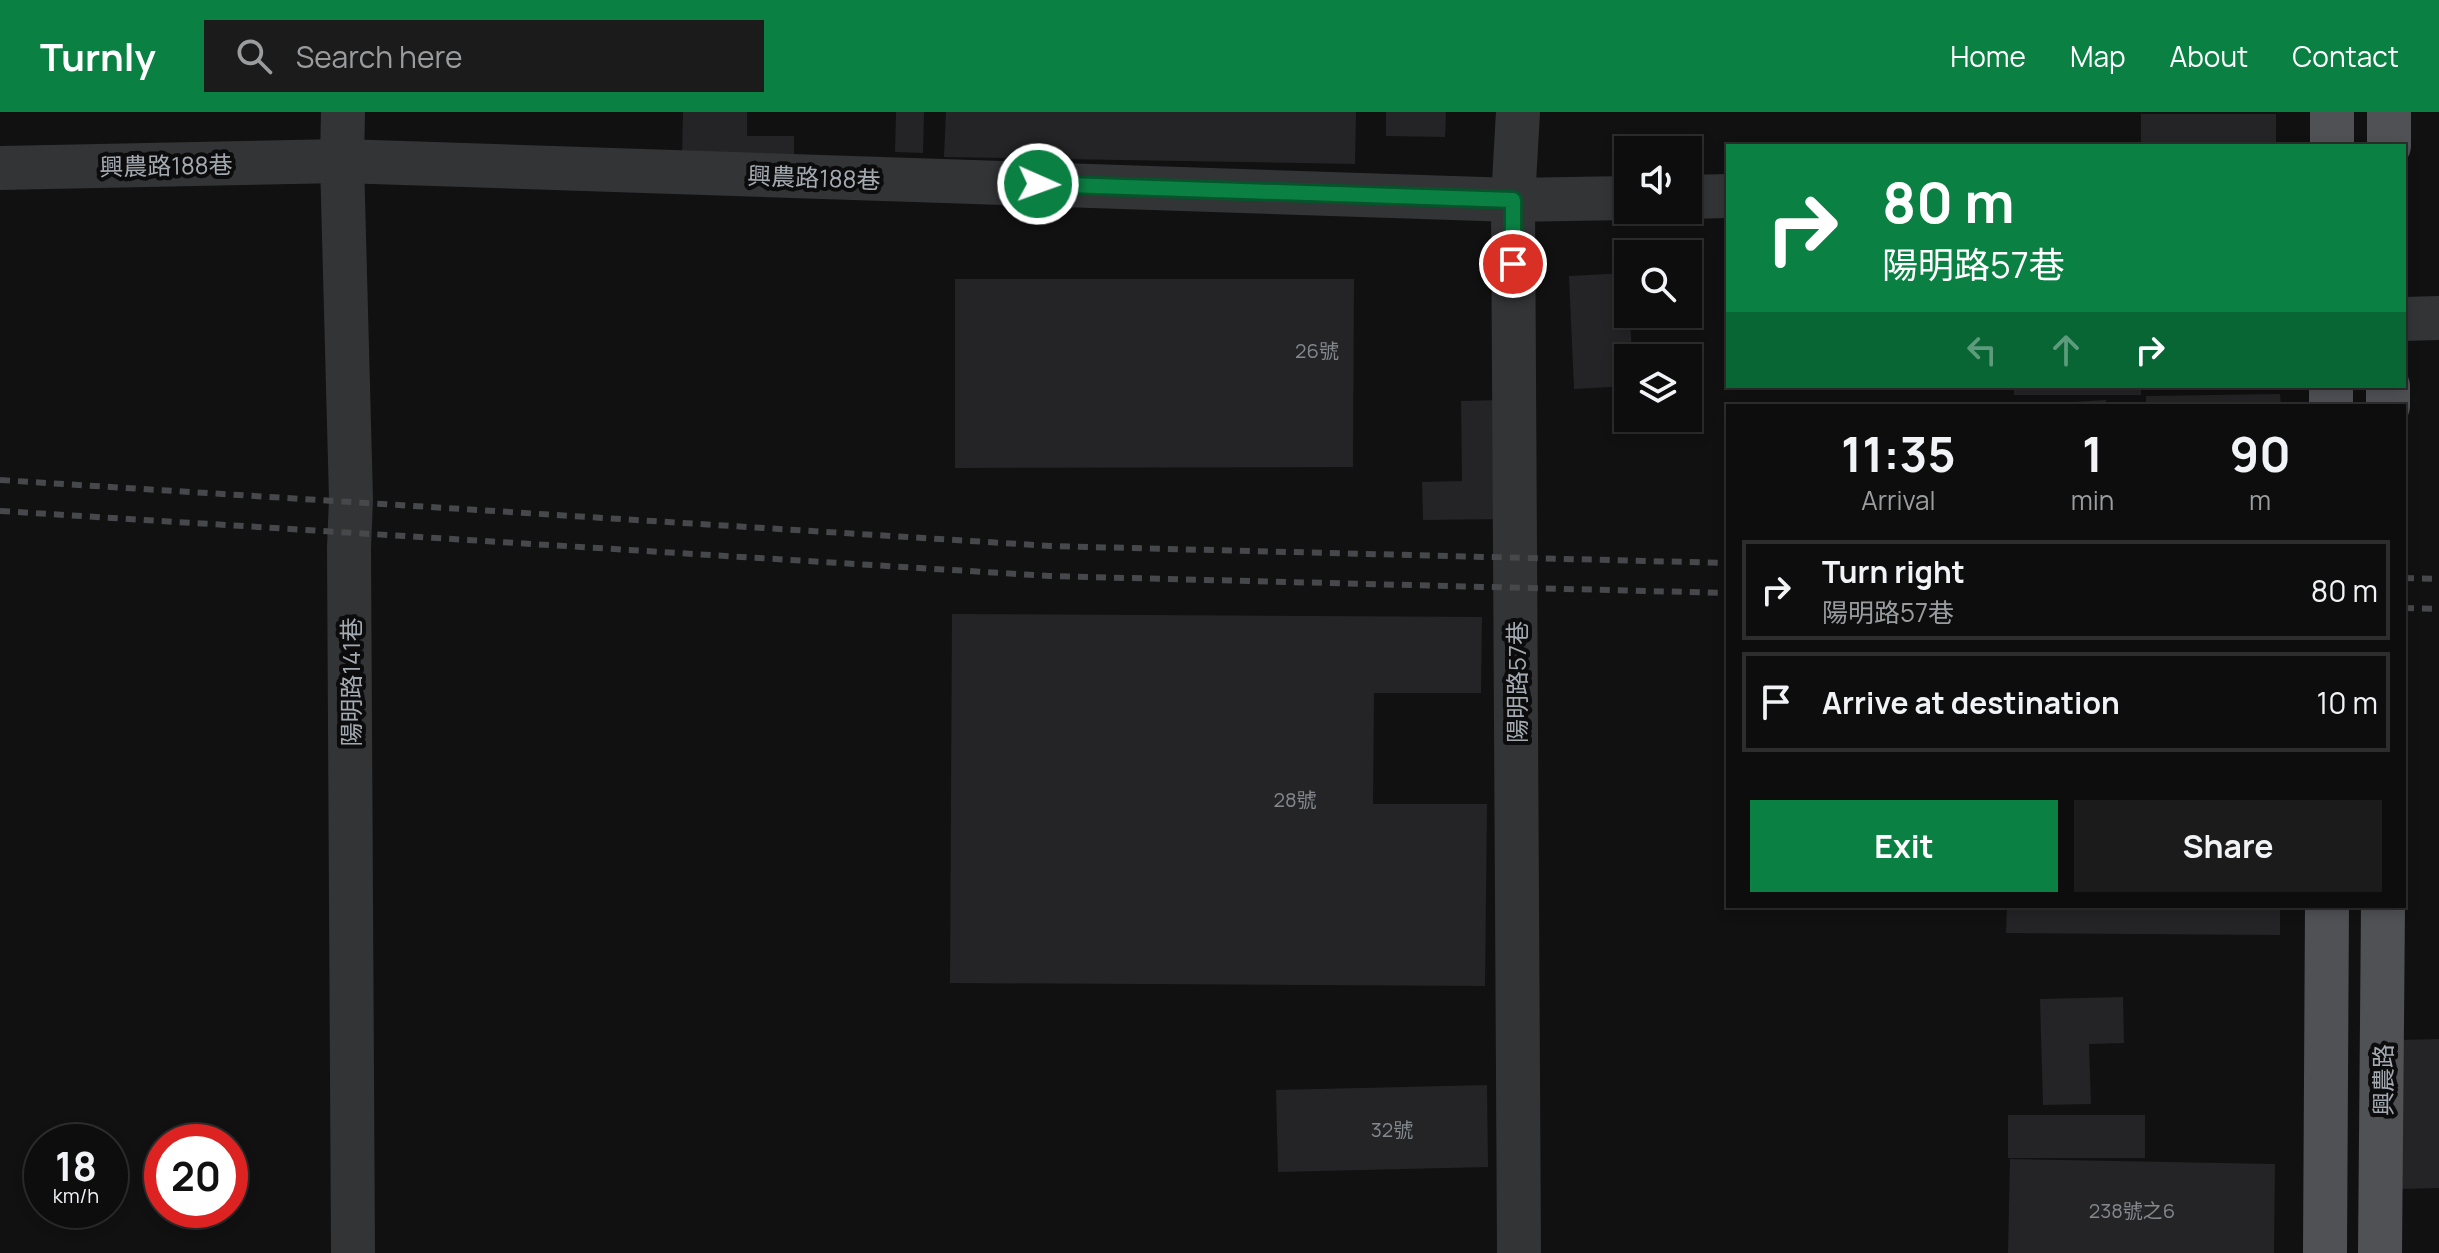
<!DOCTYPE html>
<html lang="en">
<head>
<meta charset="utf-8">
<style>
	:root { --surface:#0d0d0e; --page:#1b1b1c; --text:#f1f3f6; --muted:#9a9c9e; --line:#2d2d2e; --accent:#0b8043 }
	body { margin:0; font-family:Manrope,"Noto Sans TC",sans-serif; background:var(--page); color:var(--text); height:100vh; display:flex; flex-direction:column; font-size:30px; white-space:nowrap }
	* { box-sizing:border-box; margin:0 }
	p { font-size:26px; color:var(--muted) }
	.icon { flex:none; width:44px; height:44px; fill:none; stroke:currentColor; stroke-width:2; stroke-linecap:round; stroke-linejoin:round }
	.map { position:relative; flex:1; overflow:hidden }
	.sheet { position:absolute; left:1726px; top:292px; width:680px; height:504px; display:flex; flex-direction:column; background:var(--surface); border-radius:0px; box-shadow:0 4px 12px #0003,0 0 0 2px var(--line) }
	.sheet>* { flex:none }
	.hud { position:absolute; left:1726px; top:32px; width:680px; height:244px; border-radius:0px; box-shadow:0 4px 12px #0003,0 0 0 2px var(--line); background:#0b8043; color:#fff; overflow:hidden }
	.buttons { position:absolute; left:1614px; top:24px; display:grid; gap:16px }
	.buttons a { display:grid; place-items:center; width:88px; height:88px; border-radius:0px; background:var(--surface); box-shadow:0 4px 12px #0003,0 0 0 2px var(--line); font-size:40px }
	.speed { position:absolute; left:24px; top:1012px; display:flex; gap:16px; font-size:40px; font-weight:700; text-align:center }
	.speed>* { display:grid; place-content:center; width:104px; height:104px; border-radius:50%; background:var(--surface); box-shadow:0 4px 12px #0003,0 0 0 2px var(--line); line-height:1 }
	.speed small { font-size:20px; font-weight:400 }
	.speed .limit { border:12px solid #d22; background:#fff; color:#111 }
	.pin { position:absolute; display:grid; place-items:center; width:68px; height:68px; color:#fff; margin:-34px; border:4px solid #fff; border-radius:50%; box-shadow:0 2px 8px #0007 }
	.me { position:absolute; width:88px; margin:-44px; rotate:92deg; stroke-linejoin:round; filter:drop-shadow(0 0 6px #0008) }
	.turn { display:flex; align-items:center; gap:28px; height:168px; padding:0 24px; font-size:36px }
	.turn .icon { width:104px; height:104px; stroke-width:2.5 }
	.turn b { display:block; font-size:56px; line-height:68px }
	.lanes { display:flex; align-items:center; height:76px; padding:0 24px; background:#0003; justify-content:center; gap:40px; direction:ltr }
	.lanes .off { opacity:.35 }
	.eta { display:flex; justify-content:space-evenly; align-items:center; height:136px; text-align:center }
	.eta b { font-size:48px; font-weight:700; line-height:56px }
	.button { display:flex; gap:16px; margin-top:auto; padding:16px 24px }
	.button a { flex:1; height:92px; border-radius:0px; background:var(--accent); color:#fff; font-size:32px; font-weight:700; line-height:92px; text-align:center }
	.button a+a { background:var(--page); color:var(--text) }
	ul { padding:0; list-style:none }
	li { display:flex; align-items:center; gap:24px; height:100px; margin:0 16px 12px; padding:0 8px; border:4px solid var(--line); border-radius:0px }
	li div { flex:1 }
	li b { display:block; font-size:30px }
	li em { font-style:normal }
	header { display:flex; align-items:center; gap:48px; box-sizing:border-box; height:112px; padding:0 40px; background:var(--accent); color:#fff }
	header strong { font-size:38px }
	nav { display:flex; gap:44px; margin-inline-start:auto; font-size:28px }
	.search { width:560px; height:72px; background:var(--page); display:flex; align-items:center; gap:20px; box-sizing:border-box; padding:0 28px; border-radius:0px; color:var(--muted); font-size:30px }
	.map>svg:first-child { display:block }
	.building { fill:#242426 }
	.lines { fill:none; stroke-linecap:round; stroke-linejoin:round }
	.minor { stroke:#323436; stroke-width:44 }
	.major { stroke:#4f5155; stroke-width:44 }
	.rail { stroke:#46484b; stroke-width:6; stroke-dasharray:10 8; stroke-linecap:butt }
	.route-casing { stroke:#07532c; stroke-width:20 }
	.route { stroke:#0b8043; stroke-width:14 }
	.labels { text-anchor:middle; dominant-baseline:central; stroke-width:8; stroke-linejoin:round; paint-order:stroke }
	.number-label { font-size:20px; fill:#83888e }
	.street-label { font-size:24px; fill:#a4aab1; stroke:#0c0c0d }
</style>
</head>
<body>
<header>
<strong>Turnly</strong>
<div class="search"><svg class="icon" aria-label="search" viewBox="0 0 24 24"><circle cx="10" cy="10" r="6"/><path d="M15 15l6 6"/></svg>Search here</div>
<nav><a>Home</a><a>Map</a><a>About</a><a>Contact</a></nav>
</header>
<div class="map">
<svg width="2439" height="1141" viewBox="0 0 2439 1141">
	<rect width="100%" height="100%" fill="#111112"/>
	<!-- building -->
	<g class="building">
		<path d="M 683,0 L 747,0 L 747,24 L 794,24 L 794,45 L 682,43 Z"/>
		<path d="M 896,0 L 924,0 L 923,41 L 895,40 Z"/>
		<path d="M 946,0 L 1356,0 L 1355,52 L 944,45 Z"/>
		<path d="M 1386,0 L 1446,0 L 1445,25 L 1386,24 Z"/>
		<rect x="2141" y="2" width="135" height="32"/>
		<path d="M 1628,161 L 1628,202 L 1630,202 L 1632,246 L 1628,246 L 1628,274 L 1574,277 L 1569,164 Z"/>
		<path d="M 955,167 L 1354,167 L 1353,355 L 955,356 Z"/>
		<rect x="2014" y="274" width="127" height="9"/>
		<path d="M 2280,282 L 2281,294 L 2146,294 L 2146,284 Z"/>
		<path d="M 1502,288 L 1504,407 L 1423,408 L 1422,370 L 1462,369 L 1461,289 Z"/>
		<path d="M 2106,288 L 2106,294 L 2072,294 L 2072,290 Z"/>
		<path d="M 952,502 L 1482,505 L 1481,581 L 1374,581 L 1373,692 L 1487,692 L 1485,874 L 950,871 Z"/>
		<path d="M 2007,794 L 2280,794 L 2280,823 L 2006,821 Z"/>
		<path d="M 2123,885 L 2124,931 L 2089,932 L 2091,992 L 2043,993 L 2040,887 Z"/>
		<path d="M 2439,927 L 2439,1076 L 2401,1077 L 2398,928 Z"/>
		<path d="M 1487,973 L 1488,1055 L 1278,1060 L 1276,978 Z"/>
		<rect x="2008" y="1003" width="137" height="43"/>
		<path d="M 2010,1047 L 2275,1052 L 2274,1141 L 2008,1141 Z"/>
	</g>
	<g class="lines">
		<!-- minor -->
		<g class="minor">
			<path d="M 343,0 L 342,49 L 351,387 L 349,436 L 353,1141"/>
			<path d="M 1518,0 L 1513,88 L 1519,1141"/>
			<path d="M 0,56 L 342,49 L 1513,88 L 1628,86"/>
			<path d="M 1688,85 L 1728,84"/>
			<path d="M 2404,207 L 2439,206"/>
		</g>
		<!-- major -->
		<g class="major">
			<path d="M 2332,0 L 2332,34"/>
			<path d="M 2389,34 L 2389,0"/>
			<path d="M 2331,294 L 2331,274"/>
			<path d="M 2388,294 L 2388,274"/>
			<path d="M 2325,1141 L 2327,794"/>
			<path d="M 2380,1141 L 2383,794"/>
		</g>
		<!-- rail -->
		<g class="rail">
			<path d="M 0,368 L 1050,434 L 1728,451"/>
			<path d="M 0,399 L 1049,464 L 1728,481"/>
			<path d="M 2404,466 L 2439,467"/>
			<path d="M 2404,496 L 2439,497"/>
		</g>
	</g>
	<g class="lines">
		<!-- route casing -->
		<g class="route-casing">
			<path id="route" d="M 1038,72 L 1513,88 L 1513,152"/>
		</g>
		<!-- route -->
		<use href="#route" class="route"/>
	</g>
	<g class="labels">
		<!-- number labels -->
		<g class="number-label">
			<text x="1317" y="238">26號</text>
			<text x="1295" y="687">28號</text>
			<text x="1392" y="1017">32號</text>
			<text x="2132" y="1098">238號之6</text>
		</g>
		<!-- street labels -->
		<g class="street-label">
			<text transform="translate(166 53) rotate(-1)">興農路188巷</text>
			<text transform="translate(814 65) rotate(2)">興農路188巷</text>
			<text transform="translate(350 570) rotate(-90)">陽明路141巷</text>
			<text transform="translate(1516 570) rotate(-90)">陽明路57巷</text>
			<text transform="translate(2382 968) rotate(-90)">興農路</text>
		</g>
	</g>
</svg>
<div class="buttons">
<a><svg class="icon" aria-label="sound" viewBox="0 0 24 24"><path d="M4 9h4l5-4v14l-5-4H4zM17 9q2 3 0 6"/></svg></a>
<a><svg class="icon" aria-label="search" viewBox="0 0 24 24"><circle cx="10" cy="10" r="6"/><path d="M15 15l6 6"/></svg></a>
<a><svg class="icon" aria-label="layers" viewBox="0 0 24 24"><path d="M12 4l9 5-9 5-9-5zM3 14l9 5 9-5"/></svg></a>
</div>
<div class="speed"><div>18<small>km/h</small></div><div class="limit">20</div></div>
<div class="pin" style="left:1513px;top:152px;background:#d93025"><svg class="icon" aria-label="arrive" viewBox="0 0 24 24"><path d="M6 21V4h12l-3 4 3 4H6"/></svg></div>
<svg class="me" style="left:1038px;top:72px" viewBox="-20 -20 40 40"><circle r="17" fill="#0b8043" stroke="#fff" stroke-width="3"/><path d="M0-11L8 9 0 5-8 9z" fill="#fff"/></svg>
<div class="hud">
<div class="turn"><svg class="icon" aria-label="right" viewBox="0 0 24 24"><path d="M7 20v-9h11M14 6l5 5-5 5"/></svg><div><b>80 m</b>陽明路57巷</div></div>
<div class="lanes"><svg class="icon off" aria-label="left" viewBox="0 0 24 24"><path d="M17 20v-9H6M10 6l-5 5 5 5"/></svg><svg class="icon off" aria-label="ahead" viewBox="0 0 24 24"><path d="M12 20V5M6 11l6-6 6 6"/></svg><svg class="icon" aria-label="right" viewBox="0 0 24 24"><path d="M7 20v-9h11M14 6l5 5-5 5"/></svg></div>
</div>
<section class="sheet">
<div class="eta">
<div><b>11:35</b><p>Arrival</p></div>
<div><b>1</b><p>min</p></div>
<div><b>90</b><p>m</p></div>
</div>
<ul>
<li><svg class="icon" aria-label="right" viewBox="0 0 24 24"><path d="M7 20v-9h11M14 6l5 5-5 5"/></svg><div><b>Turn right</b><p>陽明路57巷</p></div><em>80 m</em></li>
<li><svg class="icon" aria-label="arrive" viewBox="0 0 24 24"><path d="M6 21V4h12l-3 4 3 4H6"/></svg><div><b>Arrive at destination</b></div><em>10 m</em></li>
</ul>
<div class="button"><a>Exit</a><a>Share</a></div>
</section>
</div>
</body>
</html>
